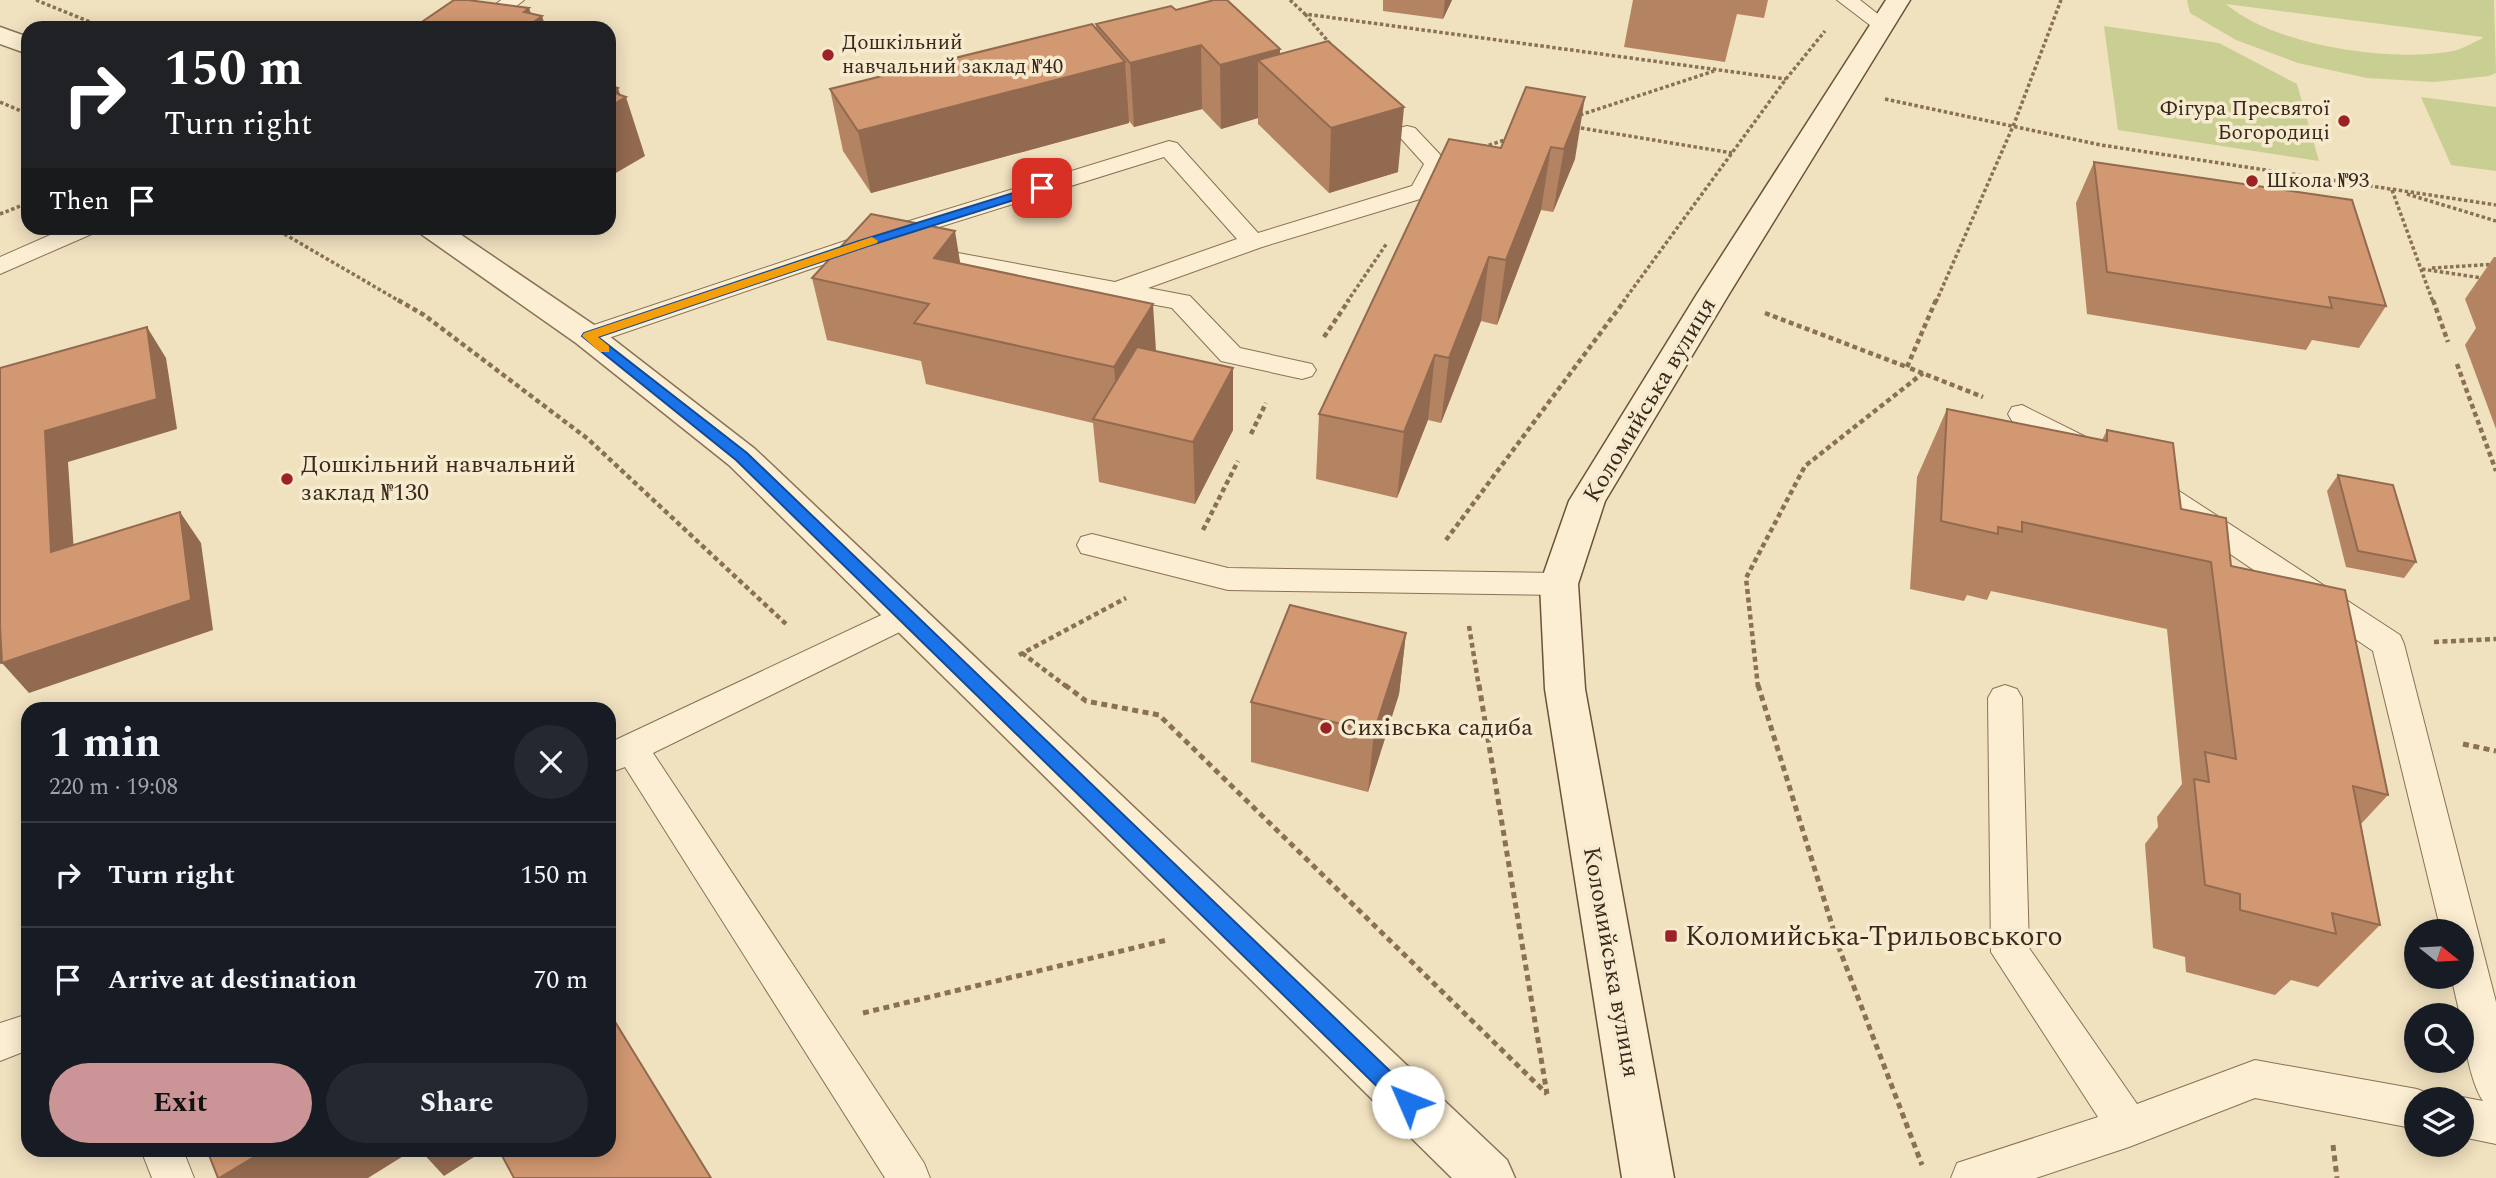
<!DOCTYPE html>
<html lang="en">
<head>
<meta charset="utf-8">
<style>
	:root { --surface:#171b24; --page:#242831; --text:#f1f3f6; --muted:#9ea1a6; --line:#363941; --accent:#cb9598 }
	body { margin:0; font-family:Spectral,serif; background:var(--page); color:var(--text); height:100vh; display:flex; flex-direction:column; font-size:26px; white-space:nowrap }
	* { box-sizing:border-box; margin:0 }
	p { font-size:23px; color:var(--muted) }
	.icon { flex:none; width:38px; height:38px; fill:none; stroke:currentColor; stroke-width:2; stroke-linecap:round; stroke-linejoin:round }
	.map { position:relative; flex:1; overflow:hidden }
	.details { position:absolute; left:21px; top:702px; width:595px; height:455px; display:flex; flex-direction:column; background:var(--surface); border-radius:21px; box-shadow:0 4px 18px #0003 }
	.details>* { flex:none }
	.guide { position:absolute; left:21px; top:21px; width:595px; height:214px; border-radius:21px; box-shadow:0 4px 18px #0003; background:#202124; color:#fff; overflow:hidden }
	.needle { width:46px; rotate:108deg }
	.fabs { position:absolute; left:2404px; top:919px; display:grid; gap:14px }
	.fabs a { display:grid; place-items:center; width:70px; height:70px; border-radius:50%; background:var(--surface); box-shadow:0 4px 18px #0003; font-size:35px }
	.pin { position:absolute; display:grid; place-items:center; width:60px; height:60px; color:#fff; margin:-30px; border-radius:14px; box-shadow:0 4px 10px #0006 }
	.me { position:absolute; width:77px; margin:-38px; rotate:314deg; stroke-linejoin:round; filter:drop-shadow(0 0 5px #0008) }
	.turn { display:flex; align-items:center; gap:24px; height:147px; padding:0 28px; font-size:32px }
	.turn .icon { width:91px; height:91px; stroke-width:2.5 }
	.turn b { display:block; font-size:49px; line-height:60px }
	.then { display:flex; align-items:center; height:66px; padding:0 28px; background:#0003; gap:14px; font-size:26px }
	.round { display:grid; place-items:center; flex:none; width:74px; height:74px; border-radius:37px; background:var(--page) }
	.overview { display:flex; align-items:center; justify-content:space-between; height:119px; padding:0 28px }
	h1 { font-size:42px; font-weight:700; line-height:52px }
	.action { display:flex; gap:14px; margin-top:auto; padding:14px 28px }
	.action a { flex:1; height:80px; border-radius:42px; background:var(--accent); color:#111; font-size:28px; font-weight:700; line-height:80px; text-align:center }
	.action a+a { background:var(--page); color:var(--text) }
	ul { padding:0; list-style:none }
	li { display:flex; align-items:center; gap:21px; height:105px; padding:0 28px; border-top:2px solid var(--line) }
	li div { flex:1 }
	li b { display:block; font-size:26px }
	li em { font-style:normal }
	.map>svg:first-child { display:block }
	.green { fill:#c9cf92; fill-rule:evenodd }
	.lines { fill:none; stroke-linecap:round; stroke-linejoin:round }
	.service-casing { stroke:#8a7156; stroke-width:2 }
	.minor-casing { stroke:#8a7156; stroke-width:3 }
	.secondary-casing { stroke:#6c5239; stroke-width:3 }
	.path-far2 { stroke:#8a7156; stroke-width:3.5; stroke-dasharray:3.5 2.5; stroke-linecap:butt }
	.path-far1 { stroke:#8a7156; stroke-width:4.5; stroke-dasharray:5 3.5; stroke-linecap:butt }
	.path { stroke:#8a7156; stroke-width:5; stroke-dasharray:6 4.5; stroke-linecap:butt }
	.service { fill:#fbeed2; fill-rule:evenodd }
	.minor { fill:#fbeed2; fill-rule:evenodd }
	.secondary { fill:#fbeed2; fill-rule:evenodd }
	.wall { fill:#b48362 }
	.shaded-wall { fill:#926a50 }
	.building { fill:#d19872; stroke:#926a50; stroke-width:2 }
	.route { fill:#1a73e8; stroke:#114b97; stroke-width:2 }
	.slow { fill:#f59e0b }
	.poi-dot { fill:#9d2225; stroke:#f7ebcf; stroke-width:2.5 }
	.labels { text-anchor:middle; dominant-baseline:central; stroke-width:7; stroke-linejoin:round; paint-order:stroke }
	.far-poi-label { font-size:21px; fill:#39291c; stroke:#f7ebcf; text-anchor:start }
	.street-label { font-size:24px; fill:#39291c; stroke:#f7ebcf }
	.poi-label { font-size:24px; fill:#39291c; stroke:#f7ebcf; text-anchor:start }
	.near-poi-label { font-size:28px; fill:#39291c; stroke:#f7ebcf; text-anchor:start }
</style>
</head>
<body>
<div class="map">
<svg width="2496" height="1178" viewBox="0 0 2496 1178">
	<rect width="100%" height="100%" fill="#f0e1bf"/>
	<!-- green -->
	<g class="green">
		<path d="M 2187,0 L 2494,0 L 2496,73 L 2489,76 L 2434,82 L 2367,78 L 2298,63 L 2236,40 L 2190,13 ZM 2226,4 L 2482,37 L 2483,38 C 2474,42 2463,49 2453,51 C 2390,63 2275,46 2226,4 Z"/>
		<path d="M 2104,26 L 2219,43 L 2297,84 L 2319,161 L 2118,130 Z"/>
		<path d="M 2421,97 L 2496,107 L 2496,171 L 2451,165 Z"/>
	</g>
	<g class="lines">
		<!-- service casing -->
		<g class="service-casing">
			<g id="service">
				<path d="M 501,0 L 524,0 L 489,28 L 466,28 Z"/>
				<path d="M 1837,0 L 1860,0 L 1892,25 L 1889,29 L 1875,29 Z"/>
				<path d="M 1407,126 L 1415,128 L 1448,163 L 1430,196 L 1262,247 L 1148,288 L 1190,296 L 1240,348 L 1312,364 L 1316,370 L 1312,376 L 1302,379 L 1221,361 L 1172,308 L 920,262 L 911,259 L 907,254 L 911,249 L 920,246 L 1115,282 L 1237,239 L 1164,157 L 872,248 L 597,342 L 588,344 L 579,342 L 575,336 L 579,330 L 854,238 L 1169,141 L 1177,143 L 1258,233 L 1412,186 L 1424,164 L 1396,133 L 1399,128 Z"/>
				<path d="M 66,228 L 97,228 L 94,233 L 0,274 L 0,257 Z"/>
				<path d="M 2022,405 L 2096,442 L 2100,449 L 2096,456 L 2086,459 L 2076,456 L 2012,421 L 2008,414 L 2012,407 Z"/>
				<path d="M 2146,473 L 2156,476 L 2400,635 L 2404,644 L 2496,1002 L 2496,1144 L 2462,1137 L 2462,1099 L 2457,1099 L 2462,1097 L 2483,1101 C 2471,1084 2462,1037 2462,1015 L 2460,1015 L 2451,976 L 2462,976 L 2462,931 L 2441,931 L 2373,651 L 2136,490 L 2131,483 L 2136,476 Z"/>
				<path d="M 1092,534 L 1228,568 L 1559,573 L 1570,576 L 1575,584 L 1570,592 L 1559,595 L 1228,590 L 1081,553 L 1077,545 L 1081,537 Z"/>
				<path d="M 907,603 L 918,607 L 923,615 L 918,623 L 653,753 L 924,1163 L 930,1178 L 885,1178 L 625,767 L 609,773 L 609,743 Z"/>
				<path d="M 2005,685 L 2017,689 L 2022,698 L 2029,948 L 2137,1104 L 2255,1060 L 2417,1089 L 2432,1095 L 2433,1099 L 2417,1099 L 2417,1129 L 2255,1098 L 2129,1147 L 2036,1178 L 1951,1178 L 1957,1163 L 2098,1117 L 1991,952 L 1988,698 L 1993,689 Z"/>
				<path d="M 28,1014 L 28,1050 L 0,1061 L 0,1023 Z"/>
				<path d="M 141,1150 L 183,1150 L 194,1178 L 152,1178 Z"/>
			</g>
		</g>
		<!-- minor casing -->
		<g class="minor-casing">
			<g id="minor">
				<path d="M 0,27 L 28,37 L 28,54 L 0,44 Z"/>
				<path d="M 417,228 L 451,228 L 600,329 L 755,449 L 1507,1160 L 1515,1178 L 1452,1178 L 729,465 L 576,343 L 421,234 Z"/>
			</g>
		</g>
		<!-- secondary casing -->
		<g class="secondary-casing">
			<path id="secondary" d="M 1886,0 L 1910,0 L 1729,294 L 1605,501 L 1578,584 L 1585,689 L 1674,1178 L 1622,1178 L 1545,689 L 1540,584 L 1569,501 L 1697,294 Z"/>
		</g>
		<!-- path-far2 -->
		<g class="path-far2">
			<path d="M 36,0 L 105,28"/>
			<path d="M 1290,0 L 1305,14 L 1786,79"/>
			<path d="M 1305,14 L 1331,45"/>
			<path d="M 1885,99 L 2101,145 L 2496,205"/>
			<path d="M 0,102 L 28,114"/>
			<path d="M 1580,115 L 1714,71"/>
			<path d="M 1575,127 L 1732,153"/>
			<path d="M 1483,147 L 1508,139"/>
			<path d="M 2392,190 L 2433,302"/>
			<path d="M 2407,194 L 2496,221"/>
			<path d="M 0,214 L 28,203"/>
			<path d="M 274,228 L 401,302"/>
			<path d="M 2432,268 L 2496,264"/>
			<path d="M 2422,269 L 2482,278"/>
			<path d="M 1347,302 L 1387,243"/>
			<path d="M 1623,302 L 1786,79 L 1825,31"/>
			<path d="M 1936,302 L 2014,124 L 2061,0"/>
		</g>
		<!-- path-far1 -->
		<g class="path-far1">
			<path d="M 398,300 L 424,315 L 588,439 L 786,624"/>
			<path d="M 1936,300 L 1907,367 L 1983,397"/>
			<path d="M 2433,300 L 2448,342"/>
			<path d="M 1765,313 L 1907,367"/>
			<path d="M 1324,337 L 1349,300"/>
			<path d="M 2457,364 L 2496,471"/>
			<path d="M 1251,434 L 1266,403"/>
			<path d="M 1203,530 L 1238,461"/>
			<path d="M 1446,540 L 1625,300"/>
			<path d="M 1469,626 L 1479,687"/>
			<path d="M 2434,642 L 2496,639"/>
			<path d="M 1022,653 L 1067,687"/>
			<path d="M 1019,655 L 1126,598"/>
			<path d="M 1758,687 L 1746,578 L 1805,466 L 1923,373"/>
		</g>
		<!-- path -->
		<g class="path">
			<path d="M 1065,685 L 1086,701 L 1159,715 L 1547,1094"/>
			<path d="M 1479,685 L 1547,1094"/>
			<path d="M 1758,685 L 1839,948 L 1922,1165"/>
			<path d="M 2463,744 L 2496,751"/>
			<path d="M 863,1013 L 1167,940"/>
			<path d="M 2333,1145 L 2337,1178"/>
		</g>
		<!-- service -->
		<use href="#service" class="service"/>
		<!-- minor -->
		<use href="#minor" class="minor"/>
		<!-- secondary -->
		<use href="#secondary" class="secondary"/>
	</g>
	<!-- wall -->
	<g class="wall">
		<path d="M 1383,0 L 1452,0 L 1443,19 L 1383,11 Z"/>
		<path d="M 1633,0 L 1768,0 L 1764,18 L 1737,14 L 1725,62 L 1624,47 Z"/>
		<path d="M 1176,10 L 1280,54 L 1398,172 L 1329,193 L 1258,124 L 1258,118 L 1221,129 L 1202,109 L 1134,127 L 1129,121 L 1129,123 L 871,193 L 843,151 L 830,89 L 1096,29 L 1096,24 Z"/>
		<path d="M 1526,87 L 1575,159 L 1553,212 L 1541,210 L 1497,325 L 1481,321 L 1441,423 L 1428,420 L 1397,498 L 1316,479 L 1319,414 L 1501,148 Z"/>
		<path d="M 2094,162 L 2386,306 L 2359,348 L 2312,340 L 2306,350 L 2087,314 L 2076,203 Z"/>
		<path d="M 2494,257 L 2496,257 L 2496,429 L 2465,345 L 2476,328 L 2465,299 Z"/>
		<path d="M 960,263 L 1156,351 L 1233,430 L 1195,504 L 1099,482 L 1093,423 L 926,384 L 921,361 L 827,340 L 812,278 Z"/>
		<path d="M 1947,409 L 2102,440 L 2107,430 L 2181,509 L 2231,566 L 2388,795 L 2361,824 L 2380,925 L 2318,987 L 2291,980 L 2275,995 L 2186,972 L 2185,957 L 2153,948 L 2145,844 L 2158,827 L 2157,817 L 2182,784 L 2167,629 L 1991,591 L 1987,600 L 1967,595 L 1964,601 L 1910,589 L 1917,477 Z"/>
		<path d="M 2338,475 L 2416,562 L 2404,578 L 2346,567 L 2327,491 Z"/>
		<path d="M 1406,633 L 1399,694 L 1368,792 L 1251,762 L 1251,702 Z"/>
	</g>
	<!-- shaded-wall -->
	<g class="shaded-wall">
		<path d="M 1445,0 L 1452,0 L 1443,19 Z"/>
		<path d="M 529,8 L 534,22 L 542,16 L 546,28 L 525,28 L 524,12 Z"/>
		<path d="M 1201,45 L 1202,109 L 1134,127 L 1130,63 Z"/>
		<path d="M 1280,49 L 1280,80 L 1258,60 L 1258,118 L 1221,129 L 1220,65 Z"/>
		<path d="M 1125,62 L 1129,123 L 871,193 L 858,131 Z"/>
		<path d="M 618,88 L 622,100 L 626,97 L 645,156 L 609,177 L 609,107 L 612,92 Z"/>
		<path d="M 1585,97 L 1575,159 L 1553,212 L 1564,149 Z"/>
		<path d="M 1404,107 L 1398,172 L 1329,193 L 1331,128 Z"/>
		<path d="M 1551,147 L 1541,210 L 1497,325 L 1506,260 Z"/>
		<path d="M 955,231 L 965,292 L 934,258 Z"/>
		<path d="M 1489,257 L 1481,321 L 1441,423 L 1449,358 Z"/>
		<path d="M 1153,304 L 1157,366 L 1119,425 L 1114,367 Z"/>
		<path d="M 147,327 L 166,358 L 177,429 L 68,462 L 76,583 L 51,552 L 45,431 Z"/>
		<path d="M 1435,355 L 1428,420 L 1397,498 L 1404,432 Z"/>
		<path d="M 1233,368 L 1233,430 L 1195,504 L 1193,442 Z"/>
		<path d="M 180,512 L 201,543 L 213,630 L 29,693 L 2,663 L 0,664 L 0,625 Z"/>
		<path d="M 1406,633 L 1399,694 L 1368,792 L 1374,732 Z"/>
		<path d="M 266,1150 L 413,1150 L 368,1178 L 219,1178 Z"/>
		<path d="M 420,1150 L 485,1150 L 444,1176 Z"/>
	</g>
	<!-- building -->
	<g class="building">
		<path d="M 454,0 L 468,0 L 529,8 L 524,12 L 542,16 L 525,28 L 413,28 Z"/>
		<path d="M 1214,0 L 1227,0 L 1280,49 L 1220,65 L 1201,45 L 1130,63 L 1096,24 L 1171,6 L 1176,10 Z"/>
		<path d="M 1092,24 L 1125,62 L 858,131 L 830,89 Z"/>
		<path d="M 1328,41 L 1404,107 L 1331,128 L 1258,60 Z"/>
		<path d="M 609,85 L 618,88 L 612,92 L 626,97 L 609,107 Z"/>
		<path d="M 1526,87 L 1585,97 L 1564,149 L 1551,147 L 1506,260 L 1489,257 L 1449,358 L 1435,355 L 1404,432 L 1319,414 L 1449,139 L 1501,148 Z"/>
		<path d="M 2094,162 L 2352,200 L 2386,306 L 2329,297 L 2332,308 L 2107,272 Z"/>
		<path d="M 871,214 L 955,231 L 934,258 L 1153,304 L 1114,367 L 914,323 L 929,304 L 812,278 Z"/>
		<path d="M 147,327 L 157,399 L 45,431 L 51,552 L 180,512 L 191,600 L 2,663 L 0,626 L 0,368 Z"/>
		<path d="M 1137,347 L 1233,368 L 1193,442 L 1093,419 Z"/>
		<path d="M 1947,409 L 2107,441 L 2107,430 L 2173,443 L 2181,509 L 2226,518 L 2231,566 L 2345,590 L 2388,795 L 2353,786 L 2380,925 L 2332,913 L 2336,934 L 2240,910 L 2240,894 L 2205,885 L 2194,779 L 2209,782 L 2205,752 L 2236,759 L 2211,562 L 2022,522 L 2022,532 L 1998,527 L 1998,534 L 1941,521 Z"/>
		<path d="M 2338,475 L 2393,485 L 2416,562 L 2358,551 Z"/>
		<path d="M 1290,605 L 1406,633 L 1374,732 L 1251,702 Z"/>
		<path d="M 609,1012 L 711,1178 L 514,1178 L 499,1150 L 609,1150 Z"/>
		<path d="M 207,1150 L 266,1150 L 219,1178 L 218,1178 Z"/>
	</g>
	<!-- route -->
	<path class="route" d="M 1042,184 L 1046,185 L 1046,190 L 868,246 L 598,337 L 747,453 L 1415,1095 L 1418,1102 L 1415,1109 L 1408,1112 L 1400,1109 L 736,460 L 582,336 L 584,333 L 859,241 Z"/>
	<!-- slow -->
	<path class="slow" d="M 872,237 L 878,241 L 877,243 L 598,337 L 609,346 L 609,352 L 600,352 L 582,336 L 584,333 Z"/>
	<!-- markers -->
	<g class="poi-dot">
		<circle cx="828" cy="55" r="7"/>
		<circle cx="2344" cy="121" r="7"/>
		<circle cx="2252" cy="181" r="7"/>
		<circle cx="287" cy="479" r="7"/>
		<circle cx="1326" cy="728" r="7"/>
		<rect x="1664" y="929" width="14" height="14" rx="3.5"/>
	</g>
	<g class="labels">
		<!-- far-poi labels -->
		<g class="far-poi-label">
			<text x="842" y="43">Дошкільний<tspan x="842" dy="24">навчальний заклад №40</tspan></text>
			<text x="2330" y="109" text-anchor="end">Фігура Пресвятої<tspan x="2330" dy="24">Богородиці</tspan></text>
			<text x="2266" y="181">Школа №93</text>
		</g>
		<!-- street labels -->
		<g class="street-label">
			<text transform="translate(1650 400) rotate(-59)">Коломийська вулиця</text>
			<text transform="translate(1611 962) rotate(80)">Коломийська вулиця</text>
		</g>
		<!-- poi labels -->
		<g class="poi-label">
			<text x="301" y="465">Дошкільний навчальний<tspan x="301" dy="28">заклад №130</tspan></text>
			<text x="1340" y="728">Сихівська садиба</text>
		</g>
		<!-- near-poi labels -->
		<g class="near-poi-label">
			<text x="1685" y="936">Коломийська-Трильовського</text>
		</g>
	</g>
</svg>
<div class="fabs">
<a><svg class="needle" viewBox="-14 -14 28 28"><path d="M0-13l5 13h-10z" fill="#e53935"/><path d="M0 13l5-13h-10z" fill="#9ea1a6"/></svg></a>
<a><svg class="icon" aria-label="search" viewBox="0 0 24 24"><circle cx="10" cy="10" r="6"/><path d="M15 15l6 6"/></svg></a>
<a><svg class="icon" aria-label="layers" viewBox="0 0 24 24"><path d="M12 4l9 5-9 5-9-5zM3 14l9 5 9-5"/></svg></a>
</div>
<div class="pin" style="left:1042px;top:188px;background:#d93025"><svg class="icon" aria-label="arrive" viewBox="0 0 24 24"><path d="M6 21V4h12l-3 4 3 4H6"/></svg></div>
<svg class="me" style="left:1408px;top:1102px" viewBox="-20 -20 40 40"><circle r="19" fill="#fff"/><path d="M0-13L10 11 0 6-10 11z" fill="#1a73e8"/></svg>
<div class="guide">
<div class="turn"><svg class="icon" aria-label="right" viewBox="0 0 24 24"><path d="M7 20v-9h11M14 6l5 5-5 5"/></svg><div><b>150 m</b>Turn right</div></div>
<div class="then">Then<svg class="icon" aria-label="arrive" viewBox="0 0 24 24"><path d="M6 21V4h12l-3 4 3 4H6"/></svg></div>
</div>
<section class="details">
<div class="overview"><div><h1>1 min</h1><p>220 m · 19:08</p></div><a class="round"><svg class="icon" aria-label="close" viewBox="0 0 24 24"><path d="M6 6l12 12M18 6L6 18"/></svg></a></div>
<ul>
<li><svg class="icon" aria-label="right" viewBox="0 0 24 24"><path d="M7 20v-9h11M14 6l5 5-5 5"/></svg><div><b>Turn right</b></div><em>150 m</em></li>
<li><svg class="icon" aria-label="arrive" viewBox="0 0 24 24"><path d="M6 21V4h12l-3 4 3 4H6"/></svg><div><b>Arrive at destination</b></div><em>70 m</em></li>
</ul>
<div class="action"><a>Exit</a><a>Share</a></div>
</section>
</div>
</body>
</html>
